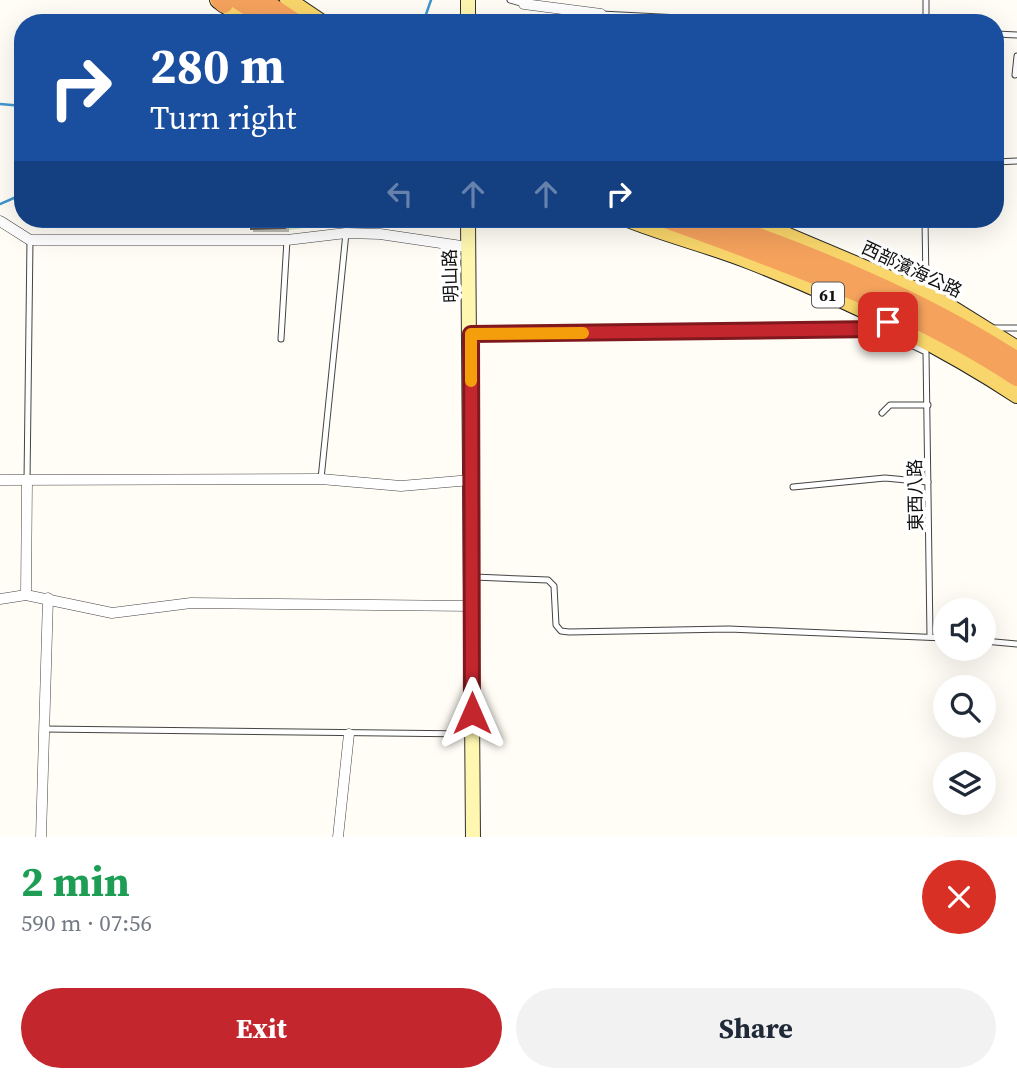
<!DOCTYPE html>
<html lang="en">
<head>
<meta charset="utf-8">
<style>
	:root { --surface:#fff; --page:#f2f2f3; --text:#1f2937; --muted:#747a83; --accent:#c4262e }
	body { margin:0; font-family:"Source Serif 4","Noto Sans TC",serif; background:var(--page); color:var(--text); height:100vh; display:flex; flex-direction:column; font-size:26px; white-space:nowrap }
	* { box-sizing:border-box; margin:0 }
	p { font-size:23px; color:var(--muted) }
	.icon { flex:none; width:38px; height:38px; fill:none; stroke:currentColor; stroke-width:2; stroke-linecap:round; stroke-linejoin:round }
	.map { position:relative; height:837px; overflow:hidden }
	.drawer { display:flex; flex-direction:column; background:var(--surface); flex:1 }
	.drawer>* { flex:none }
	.guide { position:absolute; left:14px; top:14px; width:990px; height:214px; border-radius:28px; box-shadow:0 7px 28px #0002; background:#1a4fa0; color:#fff; overflow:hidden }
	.fabs { position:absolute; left:933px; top:598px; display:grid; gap:14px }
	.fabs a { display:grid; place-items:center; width:63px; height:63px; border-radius:50%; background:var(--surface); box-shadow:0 7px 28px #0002; font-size:35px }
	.pin { position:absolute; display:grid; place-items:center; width:60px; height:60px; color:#fff; margin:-30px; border-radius:14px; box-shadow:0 4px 10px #0006 }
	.me { position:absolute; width:77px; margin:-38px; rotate:0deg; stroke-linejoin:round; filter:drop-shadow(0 0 5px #0008) }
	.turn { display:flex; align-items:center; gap:24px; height:147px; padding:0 21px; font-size:32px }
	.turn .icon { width:91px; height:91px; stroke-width:2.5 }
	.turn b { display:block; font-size:49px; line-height:60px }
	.lanes { display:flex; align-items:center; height:66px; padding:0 21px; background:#0003; justify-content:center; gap:35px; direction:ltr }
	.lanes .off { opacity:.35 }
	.round { display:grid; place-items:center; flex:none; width:74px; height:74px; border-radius:37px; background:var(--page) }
	.summary { display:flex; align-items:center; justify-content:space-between; height:119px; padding:0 21px }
	h1 { font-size:42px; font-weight:700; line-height:52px; color:#1e9e55 }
	.primary-button { display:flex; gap:14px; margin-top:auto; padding:14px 21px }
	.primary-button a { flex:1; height:80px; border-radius:42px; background:var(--accent); color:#fff; font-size:28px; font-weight:700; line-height:80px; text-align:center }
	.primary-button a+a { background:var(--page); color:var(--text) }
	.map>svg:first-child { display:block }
	.green { fill:#d5ebbd }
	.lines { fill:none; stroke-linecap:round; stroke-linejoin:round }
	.stream { stroke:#3f96cf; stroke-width:2.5 }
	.building { fill:#5a524d; filter:url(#shadow) }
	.lane-casing { stroke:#444; stroke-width:7 }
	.street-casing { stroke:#444; stroke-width:11 }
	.secondary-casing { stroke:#333; stroke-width:16 }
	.primary-casing { stroke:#222; stroke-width:18 }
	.highway-casing { stroke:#222; stroke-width:19 }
	.lane { stroke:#fff; stroke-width:5 }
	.street { stroke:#fff; stroke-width:10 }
	.secondary { stroke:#fff6b0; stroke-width:14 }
	.primary { stroke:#f9d66b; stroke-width:16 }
	.highway { stroke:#f5a25d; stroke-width:18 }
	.route-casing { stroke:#7f191e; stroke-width:18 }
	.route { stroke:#c4262e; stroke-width:12 }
	.slow { stroke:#f59e0b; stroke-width:12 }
	.labels { text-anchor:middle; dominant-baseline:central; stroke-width:7; stroke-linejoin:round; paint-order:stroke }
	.shield { fill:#fff; stroke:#585858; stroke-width:2 }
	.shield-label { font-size:16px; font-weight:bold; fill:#111 }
	.street-label { font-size:18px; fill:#111; stroke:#fff }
</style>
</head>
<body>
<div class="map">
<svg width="1017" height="837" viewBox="0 0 1017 837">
	<defs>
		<filter id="shadow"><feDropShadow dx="3" dy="3" stdDeviation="0" flood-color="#0004"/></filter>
	</defs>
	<rect width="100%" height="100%" fill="#fffdf5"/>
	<!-- green -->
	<path class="green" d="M 289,219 L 336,219 L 336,224 L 289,230 Z"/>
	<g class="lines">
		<!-- stream -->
		<g class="stream">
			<path d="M 423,23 L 431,0"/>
			<path d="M 0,104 L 23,106"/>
			<path d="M 0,204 L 23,194"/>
		</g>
	</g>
	<!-- building -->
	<path class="building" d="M 250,219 L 286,219 L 286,229 L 250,230 Z"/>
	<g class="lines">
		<!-- lane casing -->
		<g class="lane-casing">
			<g id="lane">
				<path d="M 510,0 L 524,4"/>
				<path d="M 926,0 L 926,23"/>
				<path d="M 601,14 L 777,23"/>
				<path d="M 996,34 L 1017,35"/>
				<path d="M 1015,75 L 1017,56"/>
				<path d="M 996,162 L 1017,161"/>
				<path d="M 925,219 L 926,284"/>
				<path d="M 992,328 L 1017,328"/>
				<path d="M 877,329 L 926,352 L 930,637"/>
				<path d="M 281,339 L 287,240"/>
				<path d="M 882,413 L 890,405 L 928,405"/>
				<path d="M 321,479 L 346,233"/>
				<path d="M 27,481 L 30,240"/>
				<path d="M 793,487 L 885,478 L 928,482"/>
				<path d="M 474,577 L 548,580 L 554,586 L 556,625 L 561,631 L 569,632 L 729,629 L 945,638"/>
				<path d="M 984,641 L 1017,644"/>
				<path d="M 44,729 L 471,734"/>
			</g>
		</g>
		<!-- street casing -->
		<g class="street-casing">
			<g id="street">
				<path d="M 524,0 L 524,4 L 601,14"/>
				<path d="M 0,221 L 30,240 L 287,240 L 346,233 L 380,234 L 468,247"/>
				<path d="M 471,334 L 877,329 L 888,322"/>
				<path d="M 0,480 L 321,479 L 401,486 L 471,480"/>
				<path d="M 26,595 L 27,481"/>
				<path d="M 0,599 L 26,595 L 112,613 L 191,603 L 472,606"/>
				<path d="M 41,837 L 48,598"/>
				<path d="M 338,837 L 349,734"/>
			</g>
		</g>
		<!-- secondary casing -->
		<g class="secondary-casing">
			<g id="secondary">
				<path d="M 468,0 L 468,23"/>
				<path d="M 468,219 L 473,837"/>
			</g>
		</g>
		<!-- primary casing -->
		<g class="primary-casing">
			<g id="primary">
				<path d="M 218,0 L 251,23"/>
				<path d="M 288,0 L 322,23"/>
				<path d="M 628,219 C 668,235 710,245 750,261 C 842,297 935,341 1017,395"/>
				<path d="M 748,219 L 935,298 L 1017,349"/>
			</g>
		</g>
		<!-- highway casing -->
		<g class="highway-casing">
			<g id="highway">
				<path d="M 220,0 L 224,4"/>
				<path d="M 238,0 L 273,23"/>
				<path d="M 261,0 L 296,23"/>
				<path d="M 666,219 C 786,263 910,306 1017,377"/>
				<path d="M 708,219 C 814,256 922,299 1017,361"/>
			</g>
		</g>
		<!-- lane -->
		<use href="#lane" class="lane"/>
		<!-- street -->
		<use href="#street" class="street"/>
		<!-- secondary -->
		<use href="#secondary" class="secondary"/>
		<!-- primary -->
		<use href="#primary" class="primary"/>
		<!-- highway -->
		<use href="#highway" class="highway"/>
	</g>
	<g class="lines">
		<!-- route casing -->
		<g class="route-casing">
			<path id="route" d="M 472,713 L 471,334 L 877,329 L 888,322"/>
		</g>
		<!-- route -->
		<use href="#route" class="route"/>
		<!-- slow -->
		<path class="slow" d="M 471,381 L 471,334 L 583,333"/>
	</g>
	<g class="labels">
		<!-- shield labels -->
		<rect class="shield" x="812" y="282.5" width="32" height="25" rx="5"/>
		<g class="shield-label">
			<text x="828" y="295">61</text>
		</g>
		<!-- street labels -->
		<g class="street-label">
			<text transform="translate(912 269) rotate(25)">西部濱海公路</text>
			<text transform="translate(450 276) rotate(-92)">明山路</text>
			<text transform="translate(915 495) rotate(-91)">東西八路</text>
		</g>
	</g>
</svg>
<div class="fabs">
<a><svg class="icon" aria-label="sound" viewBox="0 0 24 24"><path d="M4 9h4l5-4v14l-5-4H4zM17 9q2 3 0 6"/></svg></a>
<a><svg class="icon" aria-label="search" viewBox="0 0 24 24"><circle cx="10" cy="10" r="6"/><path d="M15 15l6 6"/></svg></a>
<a><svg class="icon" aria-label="layers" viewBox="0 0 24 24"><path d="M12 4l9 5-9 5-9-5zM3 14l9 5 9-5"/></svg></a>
</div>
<div class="pin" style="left:888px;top:322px;background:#d93025"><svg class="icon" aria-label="arrive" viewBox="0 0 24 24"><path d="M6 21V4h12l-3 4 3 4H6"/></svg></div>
<svg class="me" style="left:472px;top:713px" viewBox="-20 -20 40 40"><path d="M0-17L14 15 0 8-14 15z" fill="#c4262e" stroke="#fff" stroke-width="4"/></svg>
<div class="guide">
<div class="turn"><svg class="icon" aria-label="right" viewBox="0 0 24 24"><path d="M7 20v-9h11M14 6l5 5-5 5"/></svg><div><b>280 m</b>Turn right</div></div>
<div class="lanes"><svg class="icon off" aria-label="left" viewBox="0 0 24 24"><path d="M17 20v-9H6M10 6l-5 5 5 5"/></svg><svg class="icon off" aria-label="ahead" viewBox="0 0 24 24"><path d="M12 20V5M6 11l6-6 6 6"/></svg><svg class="icon off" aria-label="ahead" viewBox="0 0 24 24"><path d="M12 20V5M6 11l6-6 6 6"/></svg><svg class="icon" aria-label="right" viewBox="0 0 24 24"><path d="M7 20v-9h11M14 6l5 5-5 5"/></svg></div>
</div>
</div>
<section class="drawer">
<div class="summary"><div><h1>2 min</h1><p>590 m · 07:56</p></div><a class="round" style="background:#d93025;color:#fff"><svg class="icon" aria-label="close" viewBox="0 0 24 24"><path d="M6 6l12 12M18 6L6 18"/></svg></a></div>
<div class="primary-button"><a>Exit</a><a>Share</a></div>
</section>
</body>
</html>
